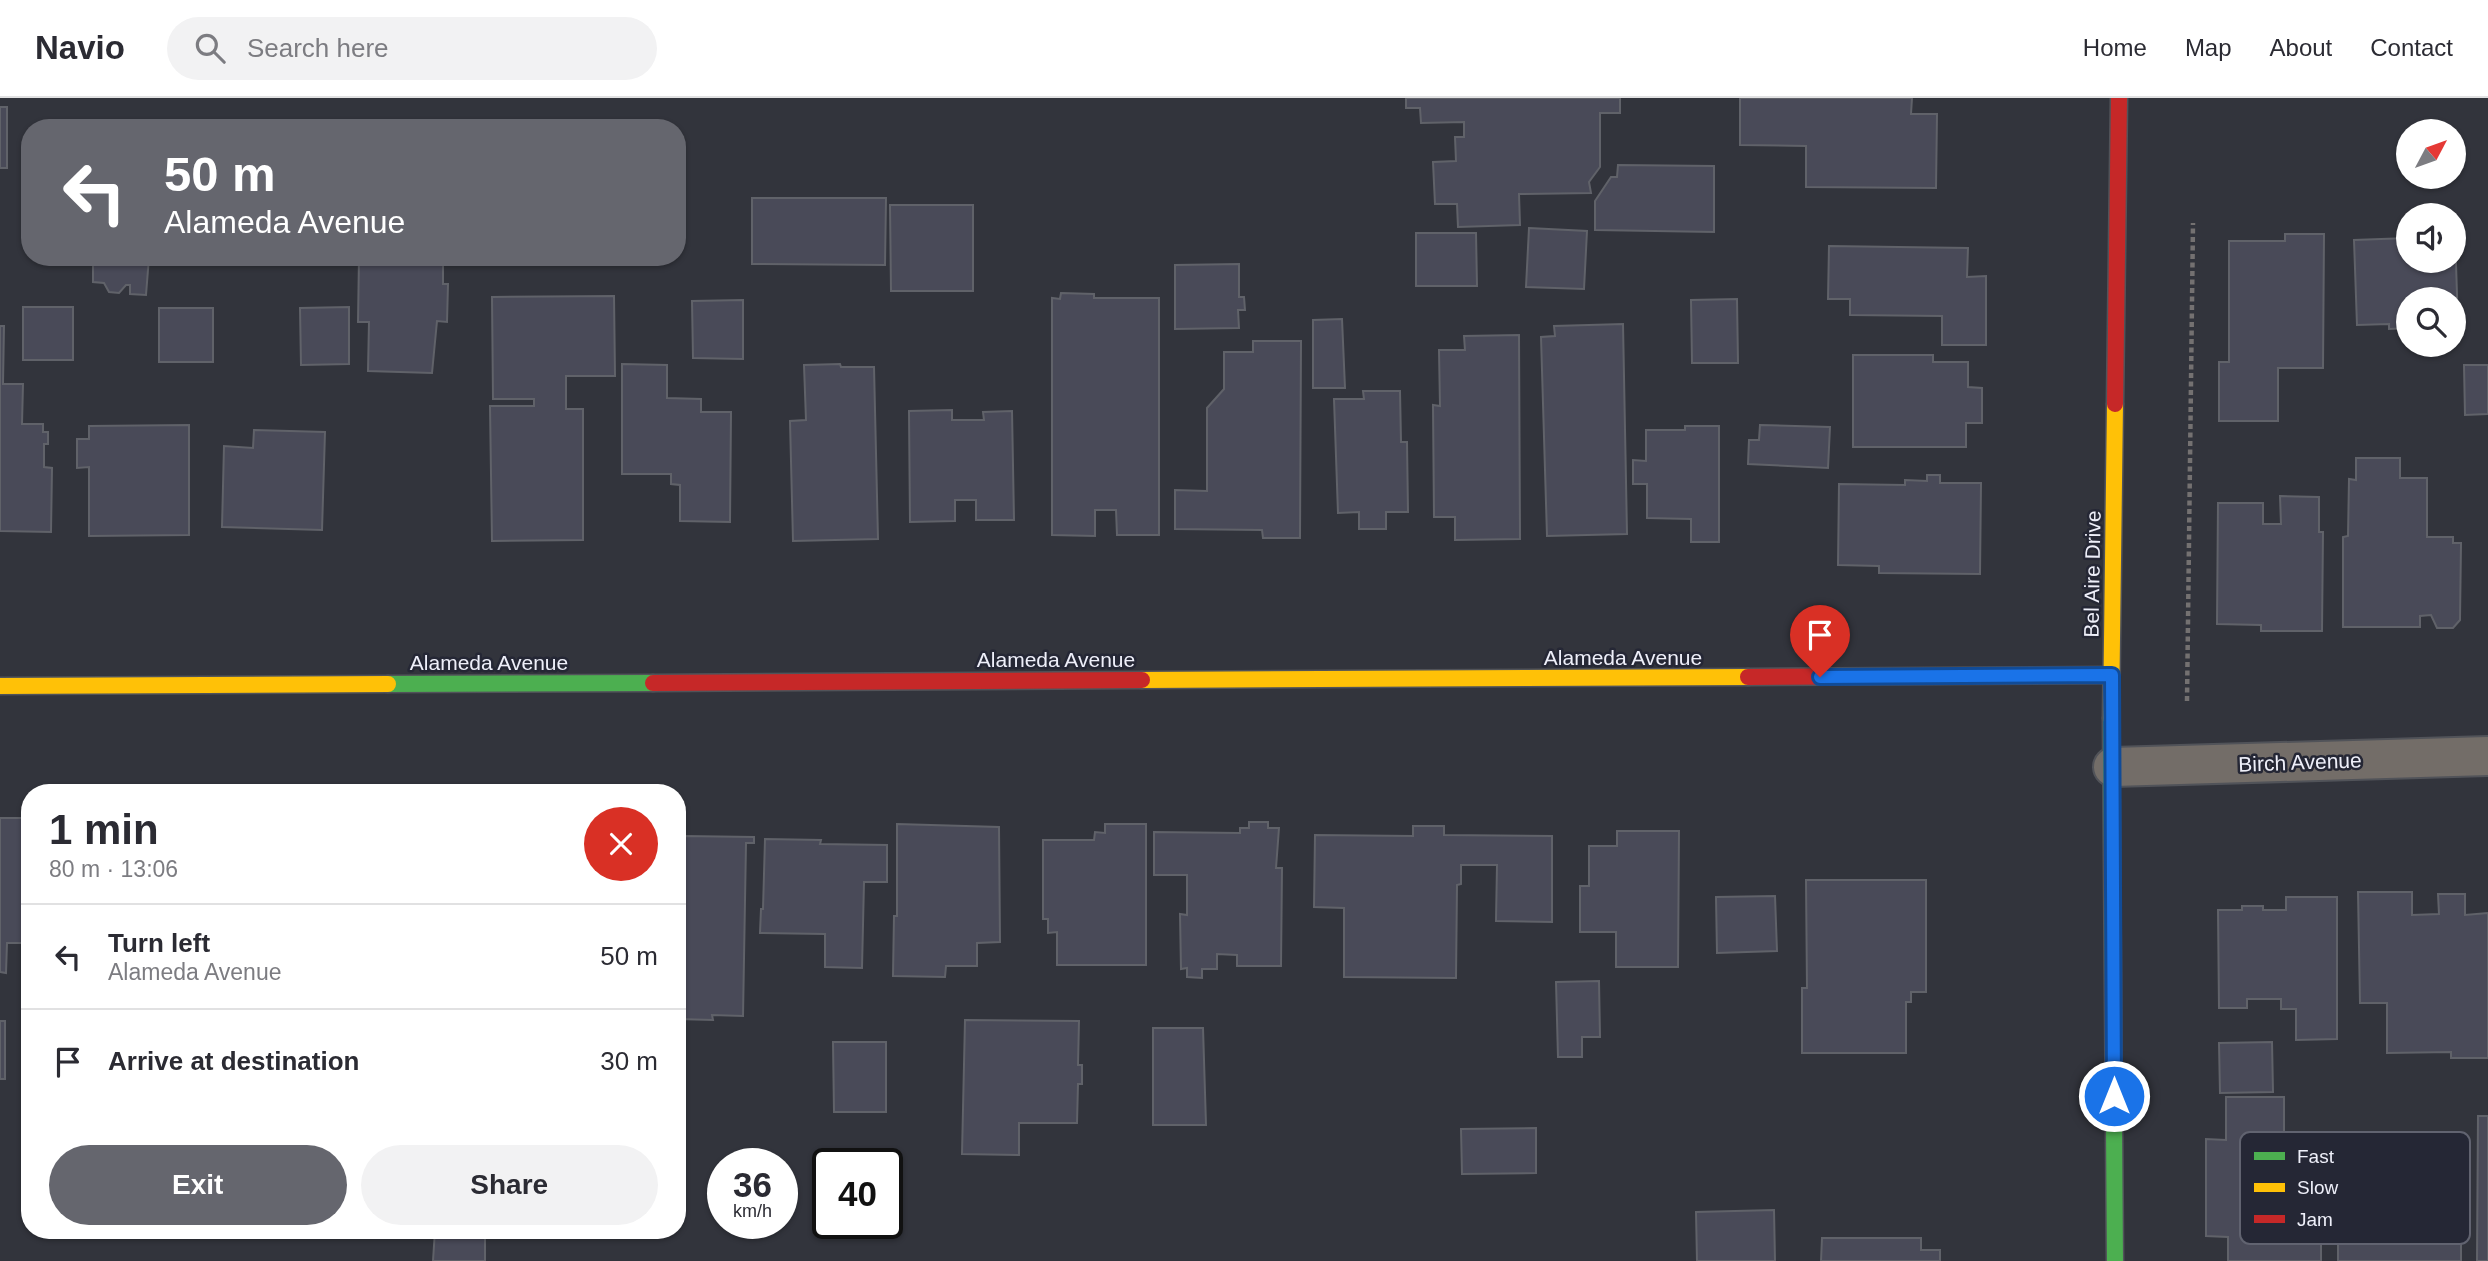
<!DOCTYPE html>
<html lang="en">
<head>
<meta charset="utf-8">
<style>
	:root { --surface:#fff; --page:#f2f2f3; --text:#2b2b33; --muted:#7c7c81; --line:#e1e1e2; --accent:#65666e }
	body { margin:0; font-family:Arial,sans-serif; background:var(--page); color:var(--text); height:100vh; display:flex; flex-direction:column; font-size:26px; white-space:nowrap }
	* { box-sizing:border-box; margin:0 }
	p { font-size:23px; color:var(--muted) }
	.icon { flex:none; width:38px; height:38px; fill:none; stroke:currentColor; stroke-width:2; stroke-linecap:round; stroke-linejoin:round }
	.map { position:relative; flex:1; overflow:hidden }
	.details { position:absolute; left:21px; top:686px; width:665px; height:455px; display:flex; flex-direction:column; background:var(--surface); border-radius:28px; box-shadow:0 2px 5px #0004 }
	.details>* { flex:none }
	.banner { position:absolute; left:21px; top:21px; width:665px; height:147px; border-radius:28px; box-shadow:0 2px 5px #0004; background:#65666e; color:#fff; overflow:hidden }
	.needle { width:46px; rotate:49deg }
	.fabs { position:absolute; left:2396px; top:21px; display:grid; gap:14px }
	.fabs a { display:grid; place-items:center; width:70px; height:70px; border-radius:50%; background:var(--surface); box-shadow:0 2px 5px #0004; font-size:35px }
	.speed { position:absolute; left:707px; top:1050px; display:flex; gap:14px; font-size:35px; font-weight:700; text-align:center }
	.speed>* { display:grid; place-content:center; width:91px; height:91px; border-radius:50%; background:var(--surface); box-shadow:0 2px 5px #0004; line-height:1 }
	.speed small { font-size:18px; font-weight:400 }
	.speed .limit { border:4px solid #111; border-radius:10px; background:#fff; color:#111 }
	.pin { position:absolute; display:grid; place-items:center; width:60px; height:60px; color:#fff; margin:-72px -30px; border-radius:50% 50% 50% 0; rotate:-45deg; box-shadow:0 0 7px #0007 }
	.pin .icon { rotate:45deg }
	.me { position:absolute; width:77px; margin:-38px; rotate:0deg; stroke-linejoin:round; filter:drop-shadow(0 0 5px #0008) }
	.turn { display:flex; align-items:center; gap:24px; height:147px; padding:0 28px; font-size:32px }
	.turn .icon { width:91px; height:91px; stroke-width:2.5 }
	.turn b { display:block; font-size:49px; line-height:60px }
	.round { display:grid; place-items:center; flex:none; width:74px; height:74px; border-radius:37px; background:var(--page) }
	.headline { display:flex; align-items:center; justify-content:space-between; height:119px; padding:0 28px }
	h1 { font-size:42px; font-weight:700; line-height:52px }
	.action { display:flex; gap:14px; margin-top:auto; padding:14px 28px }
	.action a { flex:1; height:80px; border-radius:42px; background:var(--accent); color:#fff; font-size:28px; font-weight:700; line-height:80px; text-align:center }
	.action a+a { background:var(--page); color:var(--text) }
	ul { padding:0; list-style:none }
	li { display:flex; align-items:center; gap:21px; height:105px; padding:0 28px; border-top:2px solid var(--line) }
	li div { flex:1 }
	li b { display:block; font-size:26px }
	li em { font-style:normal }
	header { display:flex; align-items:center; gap:42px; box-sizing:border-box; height:98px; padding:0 35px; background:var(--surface); border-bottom:2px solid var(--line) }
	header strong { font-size:33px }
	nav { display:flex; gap:38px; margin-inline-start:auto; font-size:24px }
	.search { width:490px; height:63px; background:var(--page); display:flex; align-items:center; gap:18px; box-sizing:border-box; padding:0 24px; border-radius:38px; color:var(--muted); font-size:26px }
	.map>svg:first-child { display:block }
	.building { fill:#494a58; stroke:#606269; stroke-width:2 }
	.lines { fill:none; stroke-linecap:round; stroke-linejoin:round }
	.street-casing { stroke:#515359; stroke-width:42 }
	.fast-casing { stroke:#515359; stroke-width:19 }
	.slow-casing { stroke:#515359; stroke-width:19 }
	.jam-casing { stroke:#515359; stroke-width:19 }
	.path { stroke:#747171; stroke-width:4.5; stroke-dasharray:5 3.5; stroke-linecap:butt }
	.street { stroke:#736d68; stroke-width:38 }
	.fast { stroke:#4caf50; stroke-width:16 }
	.slow { stroke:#ffc107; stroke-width:16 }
	.jam { stroke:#c62828; stroke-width:16 }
	.route-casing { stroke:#114b97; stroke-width:18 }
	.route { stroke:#1a73e8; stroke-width:12 }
	.labels { text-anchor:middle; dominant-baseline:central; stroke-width:5; stroke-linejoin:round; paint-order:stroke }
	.street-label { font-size:21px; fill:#eeeff9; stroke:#252735 }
	.key { fill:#252735; stroke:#616370; stroke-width:2 }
	.key-label { font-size:19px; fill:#eeeff9 }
</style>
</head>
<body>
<header>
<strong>Navio</strong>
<div class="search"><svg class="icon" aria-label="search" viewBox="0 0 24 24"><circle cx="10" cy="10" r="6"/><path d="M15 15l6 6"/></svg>Search here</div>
<nav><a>Home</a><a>Map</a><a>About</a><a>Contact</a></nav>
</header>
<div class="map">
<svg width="2488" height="1163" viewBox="0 0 2488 1163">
	<rect width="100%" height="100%" fill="#32343c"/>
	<!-- building -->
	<g class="building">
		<path d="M 1406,0 L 1620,0 L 1620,15 L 1600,15 L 1600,69 L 1589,84 L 1591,95 L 1519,96 L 1520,127 L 1458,129 L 1457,106 L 1435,106 L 1433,64 L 1456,63 L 1455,39 L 1464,39 L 1464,24 L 1421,25 L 1420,10 L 1406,10 Z"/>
		<path d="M 1740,0 L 1912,0 L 1911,16 L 1937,16 L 1936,90 L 1806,89 L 1806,48 L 1740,47 Z"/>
		<rect x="0" y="9" width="7" height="61"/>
		<path d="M 1618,67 L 1714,68 L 1714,134 L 1595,132 L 1595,103 L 1611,79 L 1617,79 Z"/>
		<path d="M 752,100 L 886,100 L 885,167 L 752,166 Z"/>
		<path d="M 890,107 L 973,107 L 973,193 L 891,193 Z"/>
		<path d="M 1529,130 L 1587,133 L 1584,191 L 1526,189 Z"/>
		<path d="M 2455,134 L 2458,228 L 2454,228 L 2454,201 L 2408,201 L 2408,230 L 2389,231 L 2389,226 L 2357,227 L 2354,142 L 2408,140 L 2408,163 L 2454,163 Z"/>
		<path d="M 1416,135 L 1476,135 L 1477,188 L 1416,188 Z"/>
		<path d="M 2285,136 L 2324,136 L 2323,270 L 2278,270 L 2278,323 L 2219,323 L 2219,264 L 2229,264 L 2229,143 L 2285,143 Z"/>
		<path d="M 1829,148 L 1968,150 L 1967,179 L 1986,178 L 1986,247 L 1942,247 L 1942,218 L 1850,217 L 1850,201 L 1828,201 Z"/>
		<path d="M 93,159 L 149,159 L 146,197 L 130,196 L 130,187 L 126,187 L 119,195 L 109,194 L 104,185 L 93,184 Z"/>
		<path d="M 359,159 L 443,159 L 443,186 L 448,186 L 447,224 L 437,223 L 432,275 L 368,273 L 369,224 L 358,224 Z"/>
		<path d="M 1239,166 L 1239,199 L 1244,199 L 1245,212 L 1238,212 L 1239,230 L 1175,231 L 1175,167 Z"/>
		<path d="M 1061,195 L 1094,196 L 1094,200 L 1159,200 L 1159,437 L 1117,437 L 1116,412 L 1095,412 L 1095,438 L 1052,437 L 1052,200 L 1060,201 Z"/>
		<path d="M 614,198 L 615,278 L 566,278 L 566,311 L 583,311 L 583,442 L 492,443 L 490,308 L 534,308 L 534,301 L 493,301 L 492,199 Z"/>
		<path d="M 1737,201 L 1738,265 L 1692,265 L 1691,202 Z"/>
		<path d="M 743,202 L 743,261 L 693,260 L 692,203 Z"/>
		<rect x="23" y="209" width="50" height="53"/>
		<path d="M 349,209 L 349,266 L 301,267 L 300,210 Z"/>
		<rect x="159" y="210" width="54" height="54"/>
		<path d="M 1342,221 L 1345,290 L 1313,290 L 1313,222 Z"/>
		<path d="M 1623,226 L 1627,436 L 1547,438 L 1541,239 L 1555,238 L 1554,228 Z"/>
		<path d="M 0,228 L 4,228 L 3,286 L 23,286 L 22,326 L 43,326 L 43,334 L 48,334 L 48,346 L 44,346 L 44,369 L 52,370 L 51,434 L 0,433 Z"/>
		<path d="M 1519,237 L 1520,441 L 1455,442 L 1455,419 L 1434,419 L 1433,307 L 1440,308 L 1439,252 L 1465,252 L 1464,238 Z"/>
		<path d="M 1253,243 L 1301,243 L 1300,440 L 1263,440 L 1262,432 L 1175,431 L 1175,392 L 1207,393 L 1207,310 L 1224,291 L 1224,254 L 1253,254 Z"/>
		<path d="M 1853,257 L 1933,257 L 1933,264 L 1968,264 L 1968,289 L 1982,290 L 1982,325 L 1966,325 L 1966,349 L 1853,349 Z"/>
		<path d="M 622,266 L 667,267 L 667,300 L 701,301 L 701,314 L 731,314 L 730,424 L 680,423 L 680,387 L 671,386 L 671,376 L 622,376 Z"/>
		<path d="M 840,266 L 841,269 L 874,269 L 878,441 L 793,443 L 790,323 L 806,322 L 804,267 Z"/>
		<path d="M 2464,267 L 2488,267 L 2488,316 L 2465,317 Z"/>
		<path d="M 1363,293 L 1400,293 L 1401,344 L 1407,344 L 1408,414 L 1386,414 L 1386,431 L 1359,431 L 1359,414 L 1338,415 L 1334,301 L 1364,301 Z"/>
		<path d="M 952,312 L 952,322 L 984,322 L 983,314 L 1012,313 L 1014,422 L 976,422 L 976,402 L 955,402 L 955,423 L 910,424 L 909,313 Z"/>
		<path d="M 189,327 L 189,437 L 89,438 L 89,369 L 77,370 L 77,341 L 89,341 L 89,328 Z"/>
		<path d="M 1760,327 L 1830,329 L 1828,370 L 1748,366 L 1749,342 L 1759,342 Z"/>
		<path d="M 1685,328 L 1719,328 L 1719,444 L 1691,444 L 1691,421 L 1647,420 L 1647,386 L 1633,386 L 1633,362 L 1646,363 L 1646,332 L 1685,332 Z"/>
		<path d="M 254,332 L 325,334 L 322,432 L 222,429 L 224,348 L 253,350 Z"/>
		<path d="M 2356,360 L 2400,360 L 2400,380 L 2427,380 L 2427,439 L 2453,439 L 2453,445 L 2461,445 L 2460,522 L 2453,530 L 2437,530 L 2431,517 L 2420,518 L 2420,529 L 2343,529 L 2343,439 L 2348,438 L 2349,381 L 2356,382 Z"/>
		<path d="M 1927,377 L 1940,377 L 1940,385 L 1981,385 L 1980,476 L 1879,475 L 1879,468 L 1838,467 L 1839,386 L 1905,387 L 1905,382 L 1927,383 Z"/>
		<path d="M 2280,398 L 2319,399 L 2319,434 L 2323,434 L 2322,533 L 2261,533 L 2261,527 L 2217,526 L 2218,405 L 2263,405 L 2263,426 L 2281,426 Z"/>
		<path d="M 0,720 L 30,720 L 30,845 L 7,845 L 6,875 L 0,874 Z"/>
		<path d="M 1249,724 L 1268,724 L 1268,730 L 1279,730 L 1276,770 L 1282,770 L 1281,868 L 1237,868 L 1237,857 L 1217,856 L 1217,871 L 1202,871 L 1202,880 L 1187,879 L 1187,870 L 1181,871 L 1180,816 L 1187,817 L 1187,777 L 1154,777 L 1154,734 L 1240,735 L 1240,730 L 1249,730 Z"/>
		<path d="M 897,726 L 999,729 L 1000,844 L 977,845 L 977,868 L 946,868 L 945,879 L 893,878 L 894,818 L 897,818 Z"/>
		<path d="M 1105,726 L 1146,726 L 1146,867 L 1057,867 L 1057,834 L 1048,835 L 1048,821 L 1043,821 L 1043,742 L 1094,742 L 1095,734 L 1105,735 Z"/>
		<path d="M 1413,728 L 1444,728 L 1444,737 L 1552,738 L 1552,824 L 1496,823 L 1497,767 L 1461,767 L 1461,786 L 1457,787 L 1456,880 L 1344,879 L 1344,810 L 1314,809 L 1315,737 L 1413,738 Z"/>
		<path d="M 1617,733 L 1679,733 L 1678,869 L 1616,869 L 1616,834 L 1580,834 L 1580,788 L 1589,788 L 1589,748 L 1617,748 Z"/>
		<path d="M 684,738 L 754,739 L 754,745 L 746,745 L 743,918 L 712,917 L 713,922 L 677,921 L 677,759 L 684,759 Z"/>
		<path d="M 765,741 L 821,742 L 820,746 L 887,747 L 887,784 L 864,784 L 862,870 L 825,869 L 825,836 L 760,835 L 761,811 L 763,811 Z"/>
		<path d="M 1806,782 L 1926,782 L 1926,894 L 1911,894 L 1911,904 L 1906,904 L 1906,955 L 1802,955 L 1802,890 L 1807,890 Z"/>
		<path d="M 2358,794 L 2412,794 L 2412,817 L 2439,816 L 2438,796 L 2465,796 L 2465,817 L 2488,815 L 2488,960 L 2451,960 L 2451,954 L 2387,955 L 2387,905 L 2360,905 Z"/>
		<path d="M 1775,798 L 1777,853 L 1717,855 L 1716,799 Z"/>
		<path d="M 2286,799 L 2337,799 L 2337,941 L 2296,942 L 2296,911 L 2281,911 L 2281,901 L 2247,901 L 2247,910 L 2219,910 L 2218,812 L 2242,812 L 2242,808 L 2263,808 L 2263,812 L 2286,812 Z"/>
		<path d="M 1599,883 L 1600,939 L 1582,939 L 1582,959 L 1558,959 L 1556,884 Z"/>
		<path d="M 965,922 L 1079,923 L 1078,967 L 1082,967 L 1082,986 L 1078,986 L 1077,1025 L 1019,1025 L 1019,1057 L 962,1056 Z"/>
		<rect x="0" y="923" width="5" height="58"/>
		<path d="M 1153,930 L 1203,930 L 1206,1027 L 1153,1027 Z"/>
		<path d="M 833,944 L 886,944 L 886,1014 L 834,1014 Z"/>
		<path d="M 2272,944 L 2273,994 L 2220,995 L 2219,945 Z"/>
		<path d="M 2226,999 L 2284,999 L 2284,1047 L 2320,1048 L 2320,1095 L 2325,1095 L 2325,1136 L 2321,1136 L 2321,1163 L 2228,1163 L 2228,1139 L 2206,1138 L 2206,1041 L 2226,1042 Z"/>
		<path d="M 2478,1018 L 2488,1018 L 2488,1163 L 2477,1163 Z"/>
		<path d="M 1536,1030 L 1536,1075 L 1462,1076 L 1461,1031 Z"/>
		<path d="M 2371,1074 L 2402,1074 L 2401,1088 L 2434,1089 L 2434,1141 L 2461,1142 L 2461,1163 L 2338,1163 L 2338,1088 L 2371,1088 Z"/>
		<path d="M 1774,1112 L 1775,1163 L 1697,1163 L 1696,1114 Z"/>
		<path d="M 435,1132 L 490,1132 L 490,1137 L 485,1137 L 485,1163 L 433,1163 Z"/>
		<path d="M 1822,1140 L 1921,1140 L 1921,1152 L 1940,1152 L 1940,1163 L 1821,1163 Z"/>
	</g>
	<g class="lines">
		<!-- street casing -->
		<g class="street-casing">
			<path id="street" d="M 2113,669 L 2488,658"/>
		</g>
		<!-- fast casing -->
		<g class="fast-casing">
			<g id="fast">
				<path d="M 388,586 L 653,585"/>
				<path d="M 2111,620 L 2115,1163"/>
			</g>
		</g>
		<!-- slow casing -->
		<g class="slow-casing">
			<g id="slow">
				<path d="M 1142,582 L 1748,579"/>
				<path d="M 0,588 L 388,586"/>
				<path d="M 2111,620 L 2115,306"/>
			</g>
		</g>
		<!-- jam casing -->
		<g class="jam-casing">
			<g id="jam">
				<path d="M 2115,306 L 2119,0"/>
				<path d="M 1748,579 L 2111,577"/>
				<path d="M 653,585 L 1142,582"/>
			</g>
		</g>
		<!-- path -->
		<path class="path" d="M 2187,603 L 2193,125"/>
		<!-- street -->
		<use href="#street" class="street"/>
		<!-- fast -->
		<use href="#fast" class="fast"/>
		<!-- slow -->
		<use href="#slow" class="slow"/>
		<!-- jam -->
		<use href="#jam" class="jam"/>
	</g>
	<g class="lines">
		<!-- route casing -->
		<g class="route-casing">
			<path id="route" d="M 1820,579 L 2112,577 L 2114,998"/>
		</g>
		<!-- route -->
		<use href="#route" class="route"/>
	</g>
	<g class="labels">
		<!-- street labels -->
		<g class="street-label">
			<text transform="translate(2092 476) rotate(-89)">Bel Aire Drive</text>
			<text x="1623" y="559">Alameda Avenue</text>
			<text x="1056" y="561">Alameda Avenue</text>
			<text x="489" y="564">Alameda Avenue</text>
			<text transform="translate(2300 664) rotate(-2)">Birch Avenue</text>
		</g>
	</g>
	<!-- legend -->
	<rect x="2240" y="1034" width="230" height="112" rx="10" class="key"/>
	<rect x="2254" y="1054" width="31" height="8" fill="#4caf50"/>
	<rect x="2254" y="1085" width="31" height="9" fill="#ffc107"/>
	<rect x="2254" y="1117" width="31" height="8" fill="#c62828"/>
	<g class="key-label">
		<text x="2297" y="1065">Fast</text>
		<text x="2297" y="1096">Slow</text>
		<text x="2297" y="1128">Jam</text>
	</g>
</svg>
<div class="fabs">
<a><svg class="needle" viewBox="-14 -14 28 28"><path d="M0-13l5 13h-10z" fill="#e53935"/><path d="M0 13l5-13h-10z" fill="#7c7c81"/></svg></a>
<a><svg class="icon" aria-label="sound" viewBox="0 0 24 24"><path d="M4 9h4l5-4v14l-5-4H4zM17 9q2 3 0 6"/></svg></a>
<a><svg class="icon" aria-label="search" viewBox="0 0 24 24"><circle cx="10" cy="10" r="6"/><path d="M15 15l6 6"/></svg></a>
</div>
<div class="speed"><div>36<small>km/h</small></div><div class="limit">40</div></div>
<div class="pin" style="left:1820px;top:579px;background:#d93025"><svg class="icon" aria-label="arrive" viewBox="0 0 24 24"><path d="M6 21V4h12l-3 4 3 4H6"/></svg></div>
<svg class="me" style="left:2114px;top:998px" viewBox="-20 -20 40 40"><circle r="17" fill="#1a73e8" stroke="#fff" stroke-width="3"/><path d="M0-11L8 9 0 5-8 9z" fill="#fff"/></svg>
<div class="banner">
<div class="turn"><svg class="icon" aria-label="left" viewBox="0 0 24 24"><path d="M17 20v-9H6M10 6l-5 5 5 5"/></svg><div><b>50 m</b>Alameda Avenue</div></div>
</div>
<section class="details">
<div class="headline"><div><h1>1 min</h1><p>80 m · 13:06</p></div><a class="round" style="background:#d93025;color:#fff"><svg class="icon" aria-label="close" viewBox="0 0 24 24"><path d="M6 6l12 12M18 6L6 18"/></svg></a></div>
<ul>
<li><svg class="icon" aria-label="left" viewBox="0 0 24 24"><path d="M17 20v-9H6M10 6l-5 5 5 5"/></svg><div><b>Turn left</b><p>Alameda Avenue</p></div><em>50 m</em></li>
<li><svg class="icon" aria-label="arrive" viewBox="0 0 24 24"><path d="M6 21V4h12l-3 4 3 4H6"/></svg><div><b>Arrive at destination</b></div><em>30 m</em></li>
</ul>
<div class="action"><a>Exit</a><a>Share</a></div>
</section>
</div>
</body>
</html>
